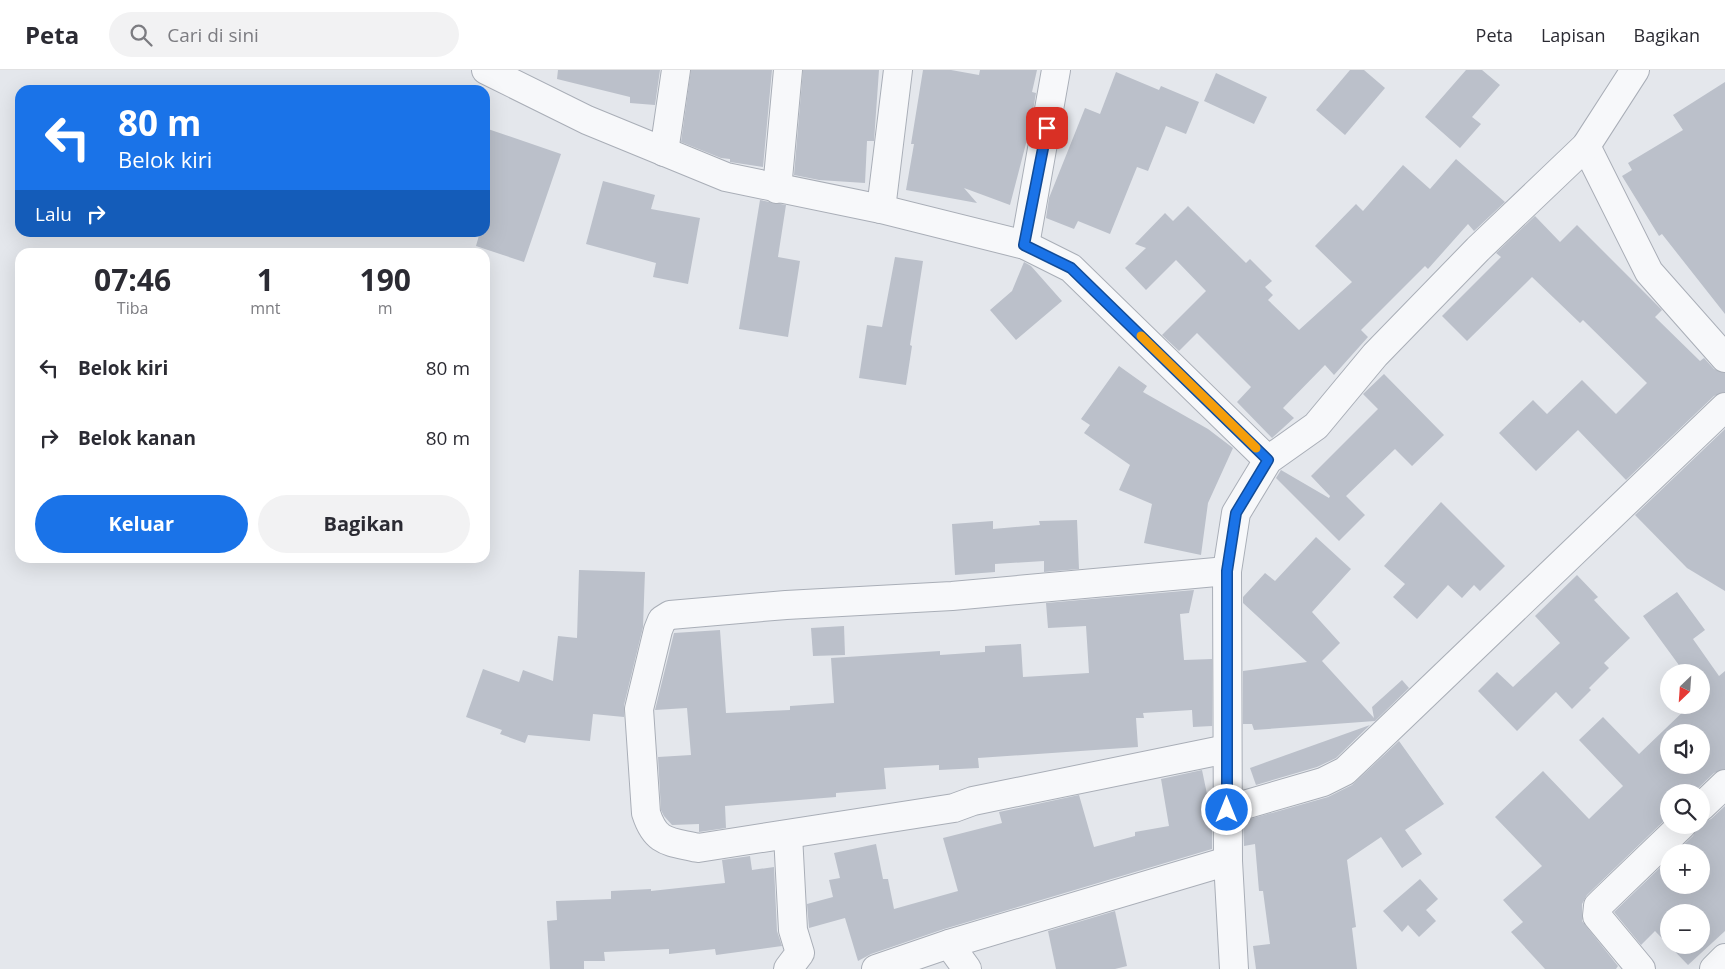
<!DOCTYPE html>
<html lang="id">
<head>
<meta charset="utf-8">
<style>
	:root { --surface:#fff; --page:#f2f2f3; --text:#2b2b33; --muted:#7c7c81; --line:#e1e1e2; --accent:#1a73e8 }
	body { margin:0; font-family:"Open Sans",sans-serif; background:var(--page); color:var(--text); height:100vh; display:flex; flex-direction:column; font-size:19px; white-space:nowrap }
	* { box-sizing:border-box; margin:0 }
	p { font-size:16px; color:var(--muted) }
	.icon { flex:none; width:28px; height:28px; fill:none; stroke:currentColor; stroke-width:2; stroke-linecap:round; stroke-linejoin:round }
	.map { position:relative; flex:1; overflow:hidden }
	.sheet { position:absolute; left:15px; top:178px; width:475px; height:315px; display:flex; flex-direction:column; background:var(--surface); border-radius:15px; box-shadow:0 5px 20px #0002 }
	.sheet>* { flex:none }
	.top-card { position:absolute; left:15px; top:15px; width:475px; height:152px; border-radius:15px; box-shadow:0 5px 20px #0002; background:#1a73e8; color:#fff; overflow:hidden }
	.needle { width:32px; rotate:205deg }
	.buttons { position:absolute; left:1660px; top:594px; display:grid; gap:10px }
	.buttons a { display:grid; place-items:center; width:50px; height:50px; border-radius:50%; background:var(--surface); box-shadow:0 5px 20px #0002; font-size:25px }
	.pin { position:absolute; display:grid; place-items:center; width:42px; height:42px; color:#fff; margin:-21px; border-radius:10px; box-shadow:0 2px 8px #0006 }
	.me { position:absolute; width:55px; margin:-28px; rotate:0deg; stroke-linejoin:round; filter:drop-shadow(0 0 4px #0008) }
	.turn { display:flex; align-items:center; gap:18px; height:105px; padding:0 20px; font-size:22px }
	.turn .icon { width:65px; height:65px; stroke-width:2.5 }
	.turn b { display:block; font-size:35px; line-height:42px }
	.then { display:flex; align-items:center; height:48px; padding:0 20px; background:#0003; gap:10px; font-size:19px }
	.eta { display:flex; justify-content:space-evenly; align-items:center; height:85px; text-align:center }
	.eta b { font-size:30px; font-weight:700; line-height:35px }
	.primary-button { display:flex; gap:10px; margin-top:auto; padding:10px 20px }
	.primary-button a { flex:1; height:58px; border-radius:30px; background:var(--accent); color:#fff; font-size:20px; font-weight:700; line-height:58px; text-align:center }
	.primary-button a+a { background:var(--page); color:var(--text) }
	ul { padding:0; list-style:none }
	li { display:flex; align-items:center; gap:15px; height:70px; padding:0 20px }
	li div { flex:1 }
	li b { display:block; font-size:19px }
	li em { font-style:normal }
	header { display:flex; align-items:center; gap:30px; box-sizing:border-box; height:70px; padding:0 25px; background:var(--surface); border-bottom:1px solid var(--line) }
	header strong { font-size:24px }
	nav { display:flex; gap:28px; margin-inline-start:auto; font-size:18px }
	.search { width:350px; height:45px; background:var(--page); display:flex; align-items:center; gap:12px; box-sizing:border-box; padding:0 18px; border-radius:28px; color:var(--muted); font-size:19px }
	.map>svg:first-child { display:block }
	.building { fill:#bbc0ca; fill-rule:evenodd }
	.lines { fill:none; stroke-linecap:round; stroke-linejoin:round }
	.minor-casing { stroke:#a9aeb7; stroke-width:30 }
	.minor { stroke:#f7f8fa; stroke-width:28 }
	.route-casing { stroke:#114b97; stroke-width:12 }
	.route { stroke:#1a73e8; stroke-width:9 }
	.slow { stroke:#f59e0b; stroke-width:9 }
</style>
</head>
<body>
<header>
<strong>Peta</strong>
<div class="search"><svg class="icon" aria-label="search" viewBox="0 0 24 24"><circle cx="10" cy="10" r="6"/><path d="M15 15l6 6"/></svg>Cari di sini</div>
<nav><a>Peta</a><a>Lapisan</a><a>Bagikan</a></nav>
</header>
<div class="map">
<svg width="1725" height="899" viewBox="0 0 1725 899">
	<rect width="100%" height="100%" fill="#e4e7ec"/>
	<!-- building -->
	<g class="building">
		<path d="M 558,0 L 660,0 L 655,35 L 630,33 L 630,27 L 557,9 Z"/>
		<path d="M 691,0 L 772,0 L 763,97 L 730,92 L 730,89 L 721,88 L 681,72 Z"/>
		<path d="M 803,0 L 879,0 L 874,71 L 867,71 L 865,113 L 819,110 L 794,105 Z"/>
		<path d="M 923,0 L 951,0 L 979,5 L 980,0 L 1037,0 L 1032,22 L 1036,23 L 1030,58 L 1010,135 L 964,118 L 977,133 L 906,120 L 914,74 L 911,74 Z"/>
		<path d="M 1350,0 L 1364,0 L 1385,18 L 1345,65 L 1316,40 Z"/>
		<path d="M 1466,0 L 1482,0 L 1500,15 L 1472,47 L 1481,54 L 1460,78 L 1425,47 Z"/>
		<path d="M 1116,2 L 1159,20 L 1161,16 L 1199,32 L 1186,64 L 1166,56 L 1148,101 L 1137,97 L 1110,164 L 1078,151 L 1074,159 L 1046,148 L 1049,128 L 1085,38 L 1100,44 Z"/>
		<path d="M 1216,3 L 1267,27 L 1254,54 L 1204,31 Z"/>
		<path d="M 1725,12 L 1725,244 L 1662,164 L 1659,166 L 1622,106 L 1632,100 L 1628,93 L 1683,60 L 1673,45 Z"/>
		<path d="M 485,58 L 561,84 L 524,192 L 476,176 L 480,162 L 485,162 Z"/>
		<path d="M 1456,89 L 1505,132 L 1474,161 L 1468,154 L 1428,199 L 1425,196 L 1361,260 L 1368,267 L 1334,305 L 1325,295 L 1283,338 L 1294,348 L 1272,368 L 1237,332 L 1251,317 L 1197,263 L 1179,281 L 1162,265 L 1206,221 L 1176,190 L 1146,220 L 1125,198 L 1146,178 L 1135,174 L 1165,143 L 1173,151 L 1188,136 L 1246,193 L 1250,189 L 1272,211 L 1265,217 L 1273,225 L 1268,230 L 1299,260 L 1352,212 L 1315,176 L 1356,134 L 1363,141 L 1403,95 L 1430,119 Z"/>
		<path d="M 603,111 L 655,125 L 651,139 L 700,148 L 688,214 L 653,207 L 656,193 L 586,174 Z"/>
		<path d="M 760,130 L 786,135 L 778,187 L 800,191 L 788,267 L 739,259 Z"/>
		<path d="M 1535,146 L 1560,172 L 1577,155 L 1662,240 L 1655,247 L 1700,291 L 1704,288 L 1714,299 L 1725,303 L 1725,322 L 1714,326 L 1626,410 L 1578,360 L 1536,401 L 1499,363 L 1533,330 L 1547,344 L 1582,310 L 1616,344 L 1647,313 L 1583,250 L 1580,253 L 1532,207 L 1467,271 L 1442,246 L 1501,187 L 1496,183 Z"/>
		<path d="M 895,187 L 923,191 L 910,275 L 912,276 L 906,315 L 859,308 L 867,255 L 882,257 Z"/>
		<path d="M 1024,192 L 1031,196 L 1062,231 L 1016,270 L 990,240 L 1012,221 Z"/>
		<path d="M 1119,296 L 1147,316 L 1143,322 L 1208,359 L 1233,378 L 1208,433 L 1201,485 L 1144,473 L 1152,434 L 1119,420 L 1130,395 L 1084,363 L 1090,355 L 1081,349 Z"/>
		<path d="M 1384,304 L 1444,365 L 1412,396 L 1395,379 L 1346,426 L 1365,445 L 1339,471 L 1276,408 L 1281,400 L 1329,428 L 1330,426 L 1311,406 L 1378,339 L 1363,324 Z"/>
		<path d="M 1725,359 L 1725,521 L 1687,498 L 1635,445 Z"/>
		<path d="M 1441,432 L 1505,496 L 1480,521 L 1474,515 L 1462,528 L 1448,515 L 1417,549 L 1393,527 L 1405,514 L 1384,496 Z"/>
		<path d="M 1077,450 L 1079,499 L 1044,502 L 1044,491 L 995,494 L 995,502 L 955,505 L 952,454 L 993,451 L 993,459 L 1040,455 L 1039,451 Z"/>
		<path d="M 1316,467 L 1351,499 L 1312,542 L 1340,573 L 1322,591 L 1374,648 L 1372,637 L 1402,610 L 1409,618 L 1375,651 L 1254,660 L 1252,654 L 1243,654 L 1243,601 L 1307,592 L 1243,533 L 1243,527 L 1265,503 L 1275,511 Z"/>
		<path d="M 579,500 L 645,502 L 643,557 L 624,635 L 624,647 L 593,644 L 590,671 L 528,665 L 525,673 L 500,664 L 502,660 L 466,647 L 483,599 L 519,612 L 523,600 L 553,611 L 558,566 L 577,568 Z"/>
		<path d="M 1577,505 L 1598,527 L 1594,530 L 1630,568 L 1604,593 L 1609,598 L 1589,618 L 1591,620 L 1572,639 L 1556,622 L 1517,661 L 1478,621 L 1497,602 L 1513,617 L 1560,573 L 1535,546 Z"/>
		<path d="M 1194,520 L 1189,543 L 1180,544 L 1184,590 L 1212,589 L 1212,656 L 1193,657 L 1192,640 L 1143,643 L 1144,648 L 1136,648 L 1138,677 L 978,688 L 979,698 L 939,700 L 939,695 L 884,698 L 886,719 L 836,723 L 836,727 L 725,736 L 726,758 L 699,762 L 699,754 L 672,755 L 664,746 L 661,740 L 658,687 L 691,685 L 687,638 L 655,640 L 674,563 L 720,560 L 726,643 L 790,640 L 790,636 L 834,633 L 831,588 L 940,581 L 940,585 L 985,582 L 985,576 L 1021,574 L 1023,607 L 1089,603 L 1086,556 L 1048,558 L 1046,533 Z"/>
		<path d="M 1677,522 L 1705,560 L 1693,569 L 1719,606 L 1725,601 L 1725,699 L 1714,703 L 1694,722 L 1669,722 L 1669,746 L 1587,825 L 1582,834 L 1582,851 L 1618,896 L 1616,899 L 1545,899 L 1511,862 L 1523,852 L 1503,830 L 1542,796 L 1495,747 L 1543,701 L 1589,749 L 1623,716 L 1579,670 L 1603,647 L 1639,684 L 1690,635 L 1701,635 L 1701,602 L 1684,602 L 1643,546 ZM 1669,662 L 1701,662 L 1701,695 L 1669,695 Z"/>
		<path d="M 844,556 L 845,585 L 813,586 L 811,558 Z"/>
		<path d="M 1370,655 L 1336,688 L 1317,697 L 1256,715 L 1250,698 Z"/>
		<path d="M 1399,671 L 1444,734 L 1405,760 L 1422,784 L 1402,798 L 1381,767 L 1347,790 L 1356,857 L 1352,858 L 1357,899 L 1256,899 L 1253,876 L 1270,874 L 1263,821 L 1259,821 L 1255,774 L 1244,776 L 1243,751 L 1328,727 L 1352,715 Z"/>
		<path d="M 1202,700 L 1212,748 L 1212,779 L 944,859 L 871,884 L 858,891 L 845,848 L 809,858 L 807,834 L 833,827 L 829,810 L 840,808 L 834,783 L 876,774 L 883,809 L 888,809 L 894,839 L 958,821 L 943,768 L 1002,753 L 999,742 L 1079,725 L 1094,777 L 1135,766 L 1135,762 L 1169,756 L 1161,709 Z"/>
		<path d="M 1725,736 L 1725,861 L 1688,895 L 1655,861 L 1641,875 L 1614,842 L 1669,789 L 1669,815 L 1701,815 L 1701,782 L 1676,782 L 1693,766 L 1697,755 L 1711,749 ZM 1669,842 L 1701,842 L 1701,875 L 1669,875 Z"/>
		<path d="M 750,786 L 752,800 L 774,797 L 777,861 L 782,876 L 716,885 L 715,879 L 669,884 L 669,879 L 604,882 L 605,891 L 584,891 L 584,899 L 550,899 L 547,851 L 557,850 L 556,831 L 611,829 L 611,821 L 651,819 L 651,821 L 725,813 L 722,790 Z"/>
		<path d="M 1420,809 L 1438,829 L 1426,840 L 1436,851 L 1419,867 L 1408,855 L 1402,862 L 1383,841 Z"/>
		<path d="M 1115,841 L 1127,896 L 1115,899 L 1056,899 L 1048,861 Z"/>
	</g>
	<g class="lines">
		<!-- minor casing -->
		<g class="minor-casing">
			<g id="minor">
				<path d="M 486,0 L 587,50 L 726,107 L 881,139 L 1025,175 L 1071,198 L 1268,390"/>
				<path d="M 1586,76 L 1649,202 L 1725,288"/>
				<path d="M 664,82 L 676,0"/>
				<path d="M 777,119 L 788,0"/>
				<path d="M 881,139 L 898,0"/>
				<path d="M 1025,175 L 1056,0"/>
				<path d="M 1227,679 L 973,731 L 954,738 L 698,778 C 669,771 656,774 646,743 L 639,639 L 658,560 L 662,550 L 670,545 L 786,535 L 952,526 L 1227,501"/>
				<path d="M 1701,737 L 1725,714"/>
				<path d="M 1227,740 L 1323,712 L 1345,701 L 1725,337"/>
				<path d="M 788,765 L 793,860 L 800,883 L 788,899"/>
				<path d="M 949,874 L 967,899"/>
				<path d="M 876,899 L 949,874 L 1228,791"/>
				<path d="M 1234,899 L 1228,791 L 1227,501 L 1236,443 L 1268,390 L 1316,356 L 1375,285 L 1478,179 L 1586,76 L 1635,0"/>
				<path d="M 1641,899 L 1597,846 L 1598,836 L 1602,832 L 1682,755"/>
				<path d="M 1714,899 L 1725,888"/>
			</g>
		</g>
		<!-- minor -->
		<use href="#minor" class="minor"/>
	</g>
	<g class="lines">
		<!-- route casing -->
		<g class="route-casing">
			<path id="route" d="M 1047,58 L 1024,175 L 1071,198 L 1268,390 L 1236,443 L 1227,501 L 1227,740"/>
		</g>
		<!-- route -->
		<use href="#route" class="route"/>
		<!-- slow -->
		<path class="slow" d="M 1141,266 L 1256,378"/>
	</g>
</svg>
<div class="buttons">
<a><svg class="needle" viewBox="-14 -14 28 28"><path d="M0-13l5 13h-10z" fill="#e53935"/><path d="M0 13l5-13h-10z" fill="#7c7c81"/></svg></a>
<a><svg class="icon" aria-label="sound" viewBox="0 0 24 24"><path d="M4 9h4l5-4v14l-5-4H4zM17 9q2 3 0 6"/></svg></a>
<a><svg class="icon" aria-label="search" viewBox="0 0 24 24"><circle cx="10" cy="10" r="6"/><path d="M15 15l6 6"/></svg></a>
<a>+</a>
<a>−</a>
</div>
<div class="pin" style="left:1047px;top:58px;background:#d93025"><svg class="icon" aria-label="arrive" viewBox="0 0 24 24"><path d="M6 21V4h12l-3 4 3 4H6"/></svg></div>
<svg class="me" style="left:1227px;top:740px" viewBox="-20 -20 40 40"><circle r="17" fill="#1a73e8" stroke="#fff" stroke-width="3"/><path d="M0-11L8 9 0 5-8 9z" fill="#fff"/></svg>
<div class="top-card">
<div class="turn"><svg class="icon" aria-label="left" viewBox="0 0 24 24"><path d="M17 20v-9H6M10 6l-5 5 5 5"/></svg><div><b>80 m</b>Belok kiri</div></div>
<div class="then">Lalu<svg class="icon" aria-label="right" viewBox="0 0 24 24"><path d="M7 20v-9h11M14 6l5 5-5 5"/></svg></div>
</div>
<section class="sheet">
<div class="eta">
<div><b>07:46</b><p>Tiba</p></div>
<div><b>1</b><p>mnt</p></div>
<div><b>190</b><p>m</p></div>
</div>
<ul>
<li><svg class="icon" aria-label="left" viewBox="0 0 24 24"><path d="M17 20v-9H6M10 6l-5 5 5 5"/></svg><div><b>Belok kiri</b></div><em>80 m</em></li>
<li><svg class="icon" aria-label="right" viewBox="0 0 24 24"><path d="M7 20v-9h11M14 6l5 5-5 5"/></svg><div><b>Belok kanan</b></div><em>80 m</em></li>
</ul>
<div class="primary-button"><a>Keluar</a><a>Bagikan</a></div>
</section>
</div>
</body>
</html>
